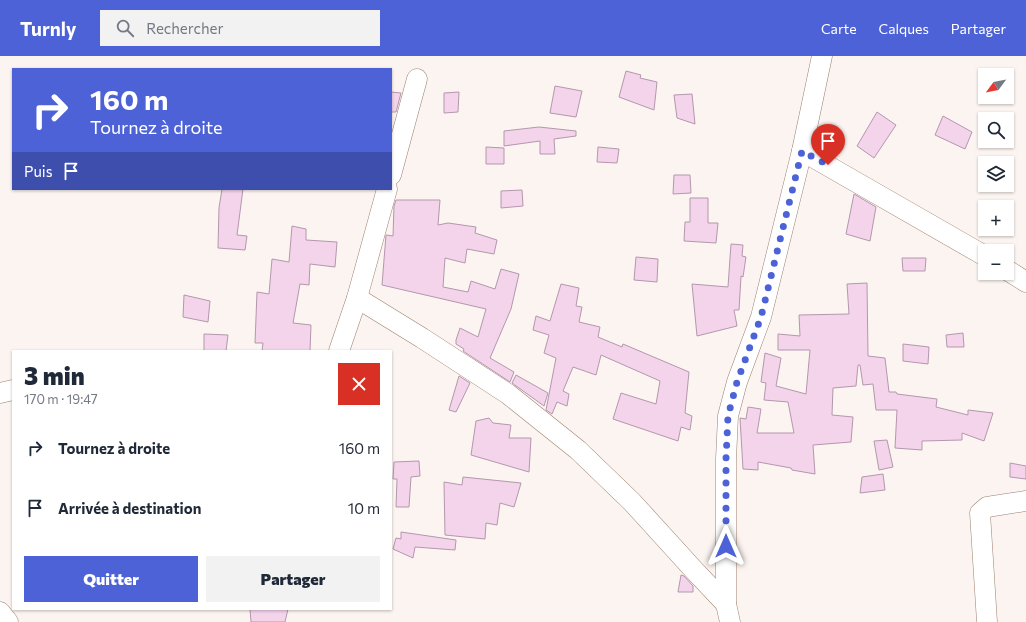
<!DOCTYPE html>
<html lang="fr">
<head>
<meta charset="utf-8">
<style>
	:root { --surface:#fff; --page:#f2f2f3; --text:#1f2937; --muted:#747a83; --accent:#4d62d7 }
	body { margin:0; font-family:Commissioner,sans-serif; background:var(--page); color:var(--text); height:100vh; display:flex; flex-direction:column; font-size:15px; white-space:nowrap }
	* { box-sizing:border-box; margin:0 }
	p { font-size:13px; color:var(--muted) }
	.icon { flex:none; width:22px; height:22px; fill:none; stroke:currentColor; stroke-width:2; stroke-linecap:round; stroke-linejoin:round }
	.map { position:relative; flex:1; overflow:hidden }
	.details { position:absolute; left:12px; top:294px; width:380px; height:260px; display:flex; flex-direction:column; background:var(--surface); border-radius:0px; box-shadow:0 1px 3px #0004 }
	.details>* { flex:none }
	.banner { position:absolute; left:12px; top:12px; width:380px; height:122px; border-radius:0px; box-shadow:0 1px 3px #0004; background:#4d62d7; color:#fff; overflow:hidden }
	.needle { width:26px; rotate:238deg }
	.controls { position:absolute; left:978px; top:12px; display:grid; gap:8px }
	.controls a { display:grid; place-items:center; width:36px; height:36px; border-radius:0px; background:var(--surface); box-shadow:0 1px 3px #0004; font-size:20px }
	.pin { position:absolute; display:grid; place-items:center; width:34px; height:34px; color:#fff; margin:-41px -17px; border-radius:50% 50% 50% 0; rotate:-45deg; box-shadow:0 0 4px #0007 }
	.pin .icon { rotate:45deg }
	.me { position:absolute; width:44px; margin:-22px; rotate:0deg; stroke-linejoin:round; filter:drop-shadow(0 0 3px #0008) }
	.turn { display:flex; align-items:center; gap:14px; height:84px; padding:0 12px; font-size:18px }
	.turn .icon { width:52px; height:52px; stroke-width:2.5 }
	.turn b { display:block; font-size:28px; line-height:34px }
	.then { display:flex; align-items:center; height:38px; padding:0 12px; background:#0003; gap:8px; font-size:15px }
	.round { display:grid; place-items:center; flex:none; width:42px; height:42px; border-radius:0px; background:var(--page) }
	.overview { display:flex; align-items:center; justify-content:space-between; height:68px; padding:0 12px }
	h1 { font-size:24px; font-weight:800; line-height:30px }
	.action { display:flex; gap:8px; margin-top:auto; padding:8px 12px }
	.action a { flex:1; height:46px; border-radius:0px; background:var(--accent); color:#fff; font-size:16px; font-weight:800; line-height:46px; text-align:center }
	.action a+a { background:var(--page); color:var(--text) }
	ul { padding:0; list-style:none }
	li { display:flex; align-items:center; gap:12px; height:60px; padding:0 12px }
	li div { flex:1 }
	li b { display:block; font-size:15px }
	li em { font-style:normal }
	header { display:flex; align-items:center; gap:24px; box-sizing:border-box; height:56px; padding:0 20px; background:var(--accent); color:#fff }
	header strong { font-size:19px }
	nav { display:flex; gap:22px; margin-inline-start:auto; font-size:14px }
	.search { width:280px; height:36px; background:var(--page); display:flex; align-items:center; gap:10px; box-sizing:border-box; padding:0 14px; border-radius:0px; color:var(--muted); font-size:15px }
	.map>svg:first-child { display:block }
	.building { fill:#f3d4eb; stroke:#b497ad }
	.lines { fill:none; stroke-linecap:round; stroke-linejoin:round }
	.minor-casing { stroke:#9e7f6e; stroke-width:21 }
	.minor { stroke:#fff; stroke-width:20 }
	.route { stroke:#4d62d7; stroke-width:7; stroke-dasharray:0 12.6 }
</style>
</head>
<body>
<header>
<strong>Turnly</strong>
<div class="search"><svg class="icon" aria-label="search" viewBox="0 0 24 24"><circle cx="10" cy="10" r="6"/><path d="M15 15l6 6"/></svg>Rechercher</div>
<nav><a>Carte</a><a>Calques</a><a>Partager</a></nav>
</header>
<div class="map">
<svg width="1026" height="566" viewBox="0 0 1026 566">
	<rect width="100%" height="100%" fill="#fbf4f0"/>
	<!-- building -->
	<g class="building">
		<path d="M 626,15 L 641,19 L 640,22 L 657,26 L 654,54 L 619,41 Z"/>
		<path d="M 555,30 L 582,35 L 576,61 L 550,57 Z"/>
		<path d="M 391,36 L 401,37 L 396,56 L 391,56 Z"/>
		<path d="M 459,36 L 458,56 L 444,57 L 444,37 Z"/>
		<path d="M 692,38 L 695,68 L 677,62 L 674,39 Z"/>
		<path d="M 877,56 L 896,69 L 874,102 L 857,90 Z"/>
		<path d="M 943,60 L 972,76 L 965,93 L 935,79 Z"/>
		<path d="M 539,71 L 576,75 L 576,80 L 554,83 L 555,98 L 540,98 L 540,85 L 504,90 L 504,75 Z"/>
		<path d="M 486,91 L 504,92 L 504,108 L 486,108 Z"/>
		<path d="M 598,91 L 619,93 L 617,107 L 597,106 Z"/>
		<path d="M 674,119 L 690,119 L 691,137 L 673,138 Z"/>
		<path d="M 222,133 L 243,133 L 237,179 L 247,180 L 245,194 L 218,192 L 219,152 Z"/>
		<path d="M 522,134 L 523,150 L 501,152 L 501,135 Z"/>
		<path d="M 854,138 L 876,151 L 870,185 L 846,178 Z"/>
		<path d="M 690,142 L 708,142 L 708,167 L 718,167 L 716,187 L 684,185 L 685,166 L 690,166 Z"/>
		<path d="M 396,144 L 440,144 L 438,169 L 448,167 L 476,171 L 475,177 L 497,184 L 494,198 L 467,193 L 465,207 L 445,202 L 443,231 L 468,236 L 471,225 L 495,233 L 501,213 L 519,218 L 511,253 L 490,302 L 514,316 L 510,326 L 463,295 L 464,293 L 456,288 L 456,284 L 460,272 L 478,281 L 486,253 L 382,229 L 386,179 L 393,180 L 394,150 Z"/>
		<path d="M 292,170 L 306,173 L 306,184 L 337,186 L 335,211 L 310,208 L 309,229 L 300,228 L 293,267 L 311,269 L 310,295 L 262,295 L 263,287 L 255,287 L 257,236 L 269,238 L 272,203 L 289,206 Z"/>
		<path d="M 731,188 L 743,189 L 742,200 L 746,201 L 743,221 L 741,220 L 739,254 L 734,254 L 737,270 L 697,280 L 692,228 L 728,231 Z"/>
		<path d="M 636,201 L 658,203 L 657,226 L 634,224 Z"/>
		<path d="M 902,202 L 926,202 L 925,215 L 903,215 Z"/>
		<path d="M 867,227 L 868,300 L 885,302 L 889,336 L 896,336 L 897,338 L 937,343 L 936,351 L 968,359 L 968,354 L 993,357 L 984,385 L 962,377 L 962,384 L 922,385 L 922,394 L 895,392 L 897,354 L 876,354 L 873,328 L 863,329 L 860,309 L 858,309 L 856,330 L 833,332 L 832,359 L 853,361 L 851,386 L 813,389 L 815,418 L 792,414 L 791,412 L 758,406 L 758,414 L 743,413 L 740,362 L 746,363 L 748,351 L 761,353 L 757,377 L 794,377 L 788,346 L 764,344 L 766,327 L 761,326 L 765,297 L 781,302 L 776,330 L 806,338 L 810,294 L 778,294 L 778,278 L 800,280 L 799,259 L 849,258 L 847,228 Z"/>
		<path d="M 561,228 L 579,232 L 576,250 L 582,251 L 579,266 L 600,271 L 598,281 L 622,291 L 623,288 L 689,316 L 685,357 L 692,360 L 690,374 L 681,371 L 678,385 L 613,363 L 621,337 L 656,348 L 660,325 L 601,299 L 596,319 L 573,311 L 563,335 L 569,338 L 567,350 L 557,346 L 552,358 L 546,354 L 556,302 L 544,297 L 549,279 L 533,274 L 536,260 L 550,265 Z"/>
		<path d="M 184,239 L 210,245 L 208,266 L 183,261 Z"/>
		<path d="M 963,277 L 964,291 L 947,291 L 946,279 Z"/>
		<path d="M 204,278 L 228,279 L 226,295 L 204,295 Z"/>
		<path d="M 903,288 L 929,291 L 928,308 L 903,305 Z"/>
		<path d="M 516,319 L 548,337 L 544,350 L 512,327 Z"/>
		<path d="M 459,320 L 470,327 L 456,356 L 449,354 Z"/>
		<path d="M 489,362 L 493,367 L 511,369 L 509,382 L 531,382 L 529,416 L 471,399 L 476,365 Z"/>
		<path d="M 887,384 L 893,411 L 879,414 L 874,385 Z"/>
		<path d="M 419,405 L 420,420 L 411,421 L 409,451 L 396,451 L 397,423 L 393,423 L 394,406 Z"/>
		<path d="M 1010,407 L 1026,410 L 1026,423 L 1010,421 Z"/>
		<path d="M 883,418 L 885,434 L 860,437 L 862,421 Z"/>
		<path d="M 463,421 L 521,427 L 514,451 L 500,447 L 497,469 L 486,467 L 485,483 L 445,479 L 444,426 L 462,429 Z"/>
		<path d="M 401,476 L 456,484 L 455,494 L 415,491 L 413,502 L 393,493 L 396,482 L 401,483 Z"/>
		<path d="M 681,519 L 684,520 L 693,530 L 693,536 L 678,536 Z"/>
		<path d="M 250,553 L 288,553 L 285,566 L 251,566 Z"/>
	</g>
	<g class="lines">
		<!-- minor casing -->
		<g class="minor-casing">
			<g id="minor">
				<path d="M 802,95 L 985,200"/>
				<path d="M 391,119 L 417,23"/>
				<path d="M 1007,214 L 1026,226"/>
				<path d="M 357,242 L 422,282 L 508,338 L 578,394 L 632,446 L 693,513 L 726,548"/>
				<path d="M 339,295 L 357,242 L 387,133"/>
				<path d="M 0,337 L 13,334"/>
				<path d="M 0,556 L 8,566"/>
				<path d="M 730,566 L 726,548 L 726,403 L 728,360 L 737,326 L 761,261 L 802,95 L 822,0"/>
				<path d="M 987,566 L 980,457 L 987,451 L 1026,445"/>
			</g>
		</g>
		<!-- minor -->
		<use href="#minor" class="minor"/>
	</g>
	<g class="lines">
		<!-- route -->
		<path class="route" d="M 726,490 L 726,403 L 728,360 L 737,326 L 761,261 L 802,95 L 828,109"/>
	</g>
</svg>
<div class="controls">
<a><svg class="needle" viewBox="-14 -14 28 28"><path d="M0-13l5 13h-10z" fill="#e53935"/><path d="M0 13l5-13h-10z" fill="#747a83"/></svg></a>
<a><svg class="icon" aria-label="search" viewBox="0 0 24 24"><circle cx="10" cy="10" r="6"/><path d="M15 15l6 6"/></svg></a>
<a><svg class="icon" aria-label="layers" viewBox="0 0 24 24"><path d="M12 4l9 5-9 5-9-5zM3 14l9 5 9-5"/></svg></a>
<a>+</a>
<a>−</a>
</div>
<div class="pin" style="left:828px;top:109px;background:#d93025"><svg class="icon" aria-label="arrive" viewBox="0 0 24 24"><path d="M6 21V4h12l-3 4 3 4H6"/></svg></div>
<svg class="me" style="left:726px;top:490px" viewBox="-20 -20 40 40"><path d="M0-17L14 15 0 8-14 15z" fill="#4d62d7" stroke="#fff" stroke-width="4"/></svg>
<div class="banner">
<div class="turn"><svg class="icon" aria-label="right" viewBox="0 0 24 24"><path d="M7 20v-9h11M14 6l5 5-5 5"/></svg><div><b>160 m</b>Tournez à droite</div></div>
<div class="then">Puis<svg class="icon" aria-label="arrive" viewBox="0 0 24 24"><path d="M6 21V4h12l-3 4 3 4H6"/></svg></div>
</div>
<section class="details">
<div class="overview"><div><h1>3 min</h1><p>170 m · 19:47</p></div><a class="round" style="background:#d93025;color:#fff"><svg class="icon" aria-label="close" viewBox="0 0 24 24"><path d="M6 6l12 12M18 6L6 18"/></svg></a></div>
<ul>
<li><svg class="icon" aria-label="right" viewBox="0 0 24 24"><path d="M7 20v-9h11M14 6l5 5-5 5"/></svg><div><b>Tournez à droite</b></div><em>160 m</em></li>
<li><svg class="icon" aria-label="arrive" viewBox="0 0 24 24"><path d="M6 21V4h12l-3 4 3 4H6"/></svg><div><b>Arrivée à destination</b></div><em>10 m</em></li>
</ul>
<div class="action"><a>Quitter</a><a>Partager</a></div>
</section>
</div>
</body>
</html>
